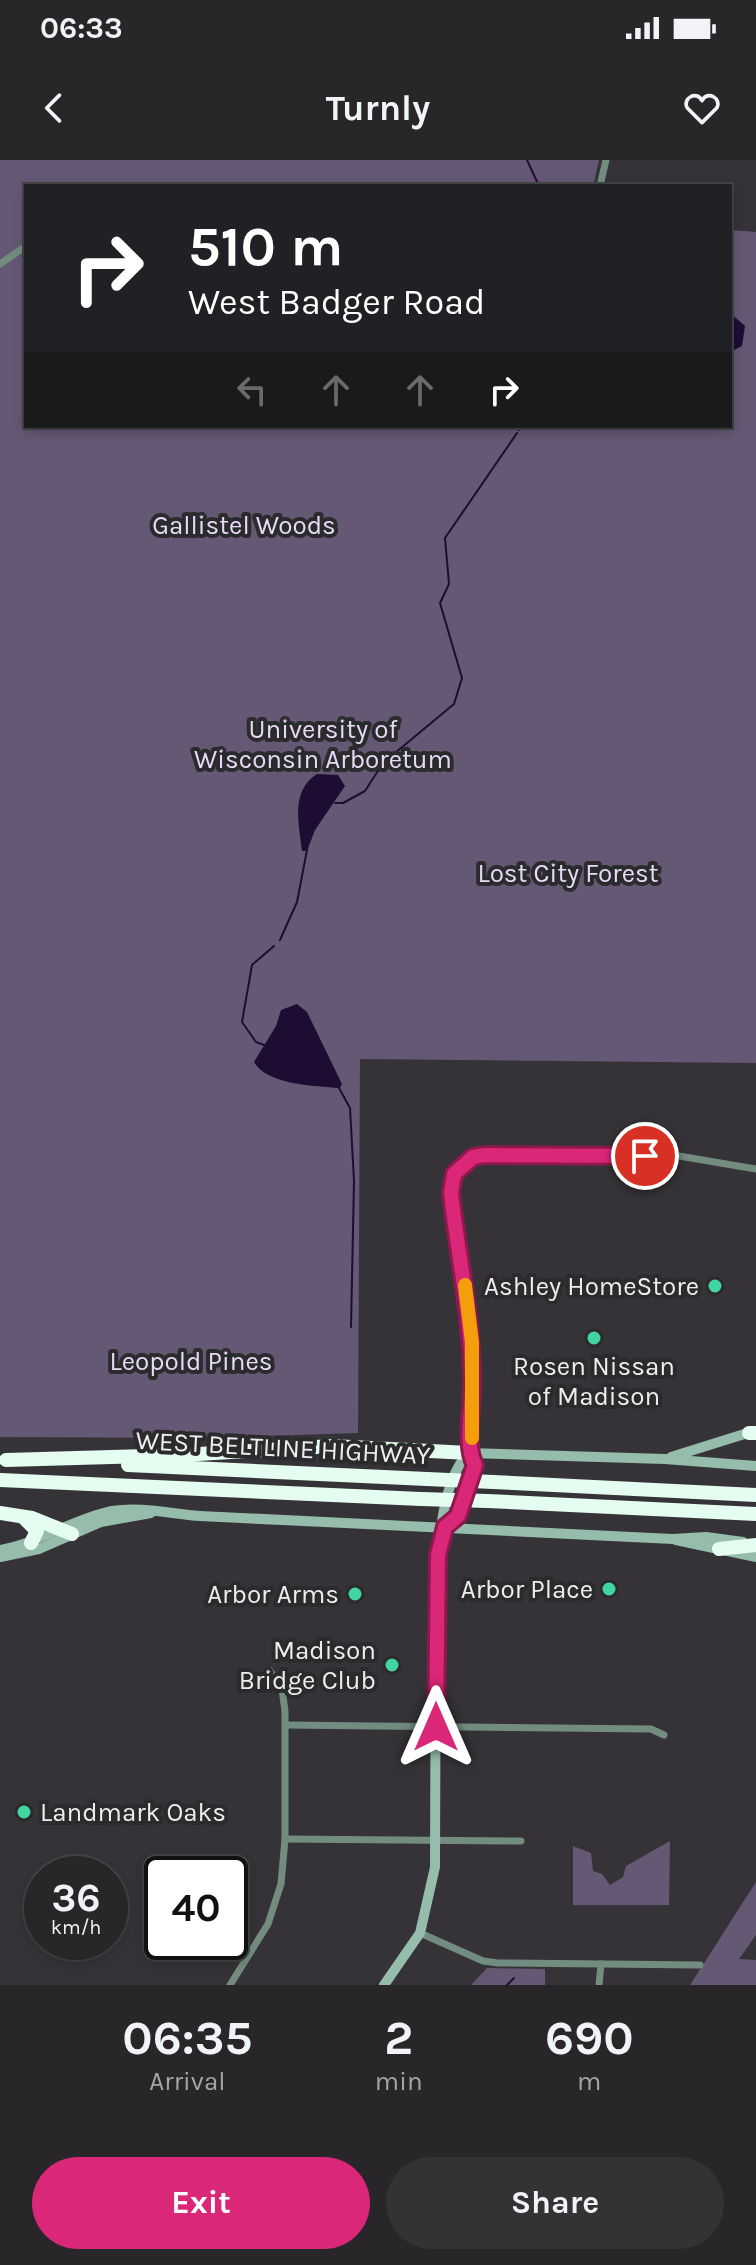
<!DOCTYPE html>
<html lang="en">
<head>
<meta charset="utf-8">
<style>
	:root { --surface:#282629; --page:#343235; --text:#f1f3f6; --muted:#a5a5a8; --line:#444346; --accent:#db2777 }
	body { margin:0; font-family:Karla,sans-serif; background:var(--page); color:var(--text); height:100vh; display:flex; flex-direction:column; font-size:30px; white-space:nowrap }
	* { box-sizing:border-box; margin:0 }
	p { font-size:26px; color:var(--muted) }
	.icon { flex:none; width:44px; height:44px; fill:none; stroke:currentColor; stroke-width:2; stroke-linecap:round; stroke-linejoin:round }
	.map { position:relative; height:1825px; overflow:hidden }
	.drawer { display:flex; flex-direction:column; background:var(--surface); flex:1 }
	.drawer>* { flex:none }
	.guide { position:absolute; left:24px; top:24px; width:708px; height:244px; border-radius:0px; box-shadow:0 4px 12px #0003,0 0 0 2px var(--line); background:#202124; color:#fff; overflow:hidden }
	.speed { position:absolute; left:24px; top:1696px; display:flex; gap:16px; font-size:40px; font-weight:700; text-align:center }
	.speed>* { display:grid; place-content:center; width:104px; height:104px; border-radius:50%; background:var(--surface); box-shadow:0 4px 12px #0003,0 0 0 2px var(--line); line-height:1 }
	.speed small { font-size:20px; font-weight:400 }
	.speed .limit { border:4px solid #111; border-radius:12px; background:#fff; color:#111 }
	.pin { position:absolute; display:grid; place-items:center; width:68px; height:68px; color:#fff; margin:-34px; border:4px solid #fff; border-radius:50%; box-shadow:0 2px 8px #0007 }
	.me { position:absolute; width:88px; margin:-44px; rotate:0deg; stroke-linejoin:round; filter:drop-shadow(0 0 6px #0008) }
	.turn { display:flex; align-items:center; gap:28px; height:168px; padding:0 32px; font-size:36px }
	.turn .icon { width:104px; height:104px; stroke-width:2.5 }
	.turn b { display:block; font-size:56px; line-height:68px }
	.lanes { display:flex; align-items:center; height:76px; padding:0 32px; background:#0003; justify-content:center; gap:40px; direction:ltr }
	.lanes .off { opacity:.35 }
	.eta { display:flex; justify-content:space-evenly; align-items:center; height:136px; text-align:center }
	.eta b { font-size:48px; font-weight:700; line-height:56px }
	.primary-button { display:flex; gap:16px; margin-top:auto; padding:16px 32px }
	.primary-button a { flex:1; height:92px; border-radius:48px; background:var(--accent); color:#fff; font-size:32px; font-weight:700; line-height:92px; text-align:center }
	.primary-button a+a { background:var(--page); color:var(--text) }
	.status { display:flex; justify-content:space-between; align-items:center; height:56px; padding:0 40px; background:var(--surface); direction:ltr }
	.status svg { height:22px; fill:currentColor }
	header { display:flex; justify-content:space-between; align-items:center; height:104px; padding:0 32px; background:var(--surface); font-size:36px; font-weight:700 }
	.map>svg:first-child { display:block }
	.green { fill:#645874 }
	.water { fill:#1f0c32 }
	.lines { fill:none; stroke-linecap:round; stroke-linejoin:round }
	.stream { stroke:#1f0c32; stroke-width:2 }
	.street { stroke:#738c80; stroke-width:7 }
	.secondary { stroke:#96bdab; stroke-width:10 }
	.highway { stroke:#e5fdf1; stroke-width:14 }
	.highway-bridge { stroke:#e5fdf1; stroke-width:14 }
	.route-casing { stroke:#8e194d; stroke-width:20 }
	.route { stroke:#db2777; stroke-width:14 }
	.slow { stroke:#f59e0b; stroke-width:14 }
	.poi-dot { fill:#42d4a1; stroke:#2b2a2d; stroke-width:3 }
	.labels { text-anchor:middle; dominant-baseline:central; stroke-width:8; stroke-linejoin:round; paint-order:stroke }
	.park-label { font-size:26px; fill:#e6daf7; stroke:#2b2a2d }
	.poi-label { font-size:26px; fill:#edecef; stroke:#2b2a2d; text-anchor:end }
	.street-label { font-size:26px; fill:#edecef; stroke:#2b2a2d }
</style>
</head>
<body>
<div class="status"><b>06:33</b><svg viewBox="0 0 49 12"><path d="M0 12V9h3v3zM5 12V6h3v6zM10 12V3h3v9zM15 12V0h3v12zM26 1h20v11H26zM47 4h2v5h-2z"/></svg></div>
<header><svg class="icon" aria-label="back" viewBox="0 0 24 24"><path d="M15 5l-7 7 7 7"/></svg>Turnly<svg class="icon" aria-label="heart" viewBox="0 0 24 24"><path d="M12 20l-8-8c-3-5 5-10 8-4 3-6 11-1 8 4z"/></svg></header>
<div class="map">
<svg width="756" height="1825" viewBox="0 0 756 1825">
	<rect width="100%" height="100%" fill="#353337"/>
	<!-- green -->
	<g class="green">
		<path d="M 0,0 L 599,0 L 593,26 L 26,26 L 26,266 L 730,266 L 730,70 L 756,72 L 756,903 L 360,899 L 358,1273 L 201,1278 L 0,1277 Z"/>
		<path d="M 670,1681 L 669,1745 L 573,1745 L 573,1686 L 591,1693 L 593,1711 L 602,1714 L 610,1725 L 623,1717 L 626,1706 Z"/>
		<path d="M 756,1722 L 756,1775 L 739,1799 L 756,1800 L 756,1825 L 690,1825 Z"/>
		<path d="M 487,1808 L 545,1809 L 545,1825 L 471,1825 Z"/>
	</g>
	<!-- water -->
	<g class="water">
		<path d="M 730,153 L 745,166 L 742,186 L 730,192 Z"/>
		<path d="M 317,614 L 338,615 L 345,626 L 315,670 L 307,691 L 302,691 C 299,664 290,631 317,614 Z"/>
		<path d="M 297,844 L 307,852 L 342,924 L 340,928 C 315,926 267,925 254,902 L 276,866 L 281,850 Z"/>
	</g>
	<g class="lines">
		<!-- stream -->
		<g class="stream">
			<path d="M 527,0 L 539,26"/>
			<path d="M 519,270 L 521,266"/>
			<path d="M 335,643 L 343,643 L 365,631 L 383,603 L 454,544 L 462,518 L 440,443 L 449,424 L 445,378 L 517,273"/>
			<path d="M 280,780 L 297,742 L 307,690"/>
			<path d="M 264,885 L 256,882 L 242,862 L 252,805 L 274,786"/>
			<path d="M 339,928 L 350,948 L 354,1021 L 351,1167"/>
			<path d="M 507,1825 L 514,1818"/>
		</g>
		<!-- street -->
		<g class="street">
			<path d="M 600,26 L 606,0"/>
			<path d="M 0,104 L 26,86"/>
			<path d="M 469,1293 C 489,1203 453,1112 451,1023 L 461,1004 L 485,995 L 679,996 L 756,1009"/>
			<path d="M 286,1565 L 651,1569 L 664,1575"/>
			<path d="M 285,1679 L 521,1681"/>
			<path d="M 420,1773 L 483,1801 L 498,1803 L 700,1805"/>
			<path d="M 230,1825 L 268,1764 L 281,1724 L 285,1679 L 285,1551 L 282,1529 L 270,1511"/>
			<path d="M 599,1825 L 601,1804"/>
		</g>
		<!-- secondary -->
		<g class="secondary">
			<path d="M 469,1293 L 665,1299 L 756,1306"/>
			<path d="M 671,1297 L 754,1271"/>
			<path d="M 445,1367 L 458,1356 L 475,1305 L 469,1293"/>
			<path d="M 676,1380 L 756,1397"/>
			<path d="M 0,1390 C 40,1383 73,1359 112,1351 C 141,1346 171,1354 200,1356 L 673,1379 L 706,1377 L 743,1382"/>
			<path d="M 0,1397 L 39,1389 L 101,1362 L 151,1353"/>
			<path d="M 384,1825 L 420,1773 L 435,1707 L 436,1408 C 440,1375 444,1316 469,1293"/>
		</g>
		<!-- highway -->
		<g class="highway">
			<path d="M 749,1273 L 756,1273"/>
			<path d="M 6,1300 L 182,1295 L 332,1286 L 469,1293"/>
			<path d="M 128,1305 L 427,1319"/>
			<path d="M 0,1320 L 421,1339"/>
			<path d="M 493,1322 L 756,1335"/>
			<path d="M 487,1341 L 756,1354"/>
			<path d="M 0,1353 L 32,1358 L 72,1374"/>
			<path d="M 23,1357 L 37,1371 L 31,1383"/>
			<path d="M 719,1389 L 756,1385"/>
		</g>
		<!-- highway-bridge -->
		<g class="highway-bridge">
			<path d="M 427,1319 L 493,1322"/>
			<path d="M 421,1339 L 487,1341"/>
		</g>
	</g>
	<g class="lines">
		<!-- route casing -->
		<g class="route-casing">
			<path id="route" d="M 436,1567 L 438,1395 L 445,1367 L 458,1356 L 475,1305 C 464,1285 473,1247 472,1222 C 472,1158 458,1096 451,1033 L 454,1014 L 473,997 L 485,995 L 645,996"/>
		</g>
		<!-- route -->
		<use href="#route" class="route"/>
		<!-- slow -->
		<path class="slow" d="M 465,1125 L 472,1182 L 472,1278"/>
	</g>
	<!-- markers -->
	<g class="poi-dot">
		<circle cx="715" cy="1126" r="8"/>
		<circle cx="594" cy="1178" r="8"/>
		<circle cx="609" cy="1429" r="8"/>
		<circle cx="355" cy="1434" r="8"/>
		<circle cx="392" cy="1505" r="8"/>
		<circle cx="24" cy="1652" r="8"/>
	</g>
	<g class="labels">
		<!-- park labels -->
		<g class="park-label">
			<text x="244" y="365">Gallistel Woods</text>
			<text x="323" y="569">University of<tspan x="323" dy="30">Wisconsin Arboretum</tspan></text>
			<text x="568" y="713">Lost City Forest</text>
			<text x="191" y="1201">Leopold Pines</text>
		</g>
		<!-- poi labels -->
		<g class="poi-label">
			<text x="699" y="1126">Ashley HomeStore</text>
			<text x="594" y="1206" text-anchor="middle">Rosen Nissan<tspan x="594" dy="30">of Madison</tspan></text>
			<text x="593" y="1429">Arbor Place</text>
			<text x="339" y="1434">Arbor Arms</text>
			<text x="376" y="1490">Madison<tspan x="376" dy="30">Bridge Club</tspan></text>
			<text x="40" y="1652" text-anchor="start">Landmark Oaks</text>
		</g>
		<!-- street labels -->
		<g class="street-label">
			<text transform="translate(283 1288) rotate(3)">WEST BELTLINE HIGHWAY</text>
		</g>
	</g>
</svg>
<div class="speed"><div>36<small>km/h</small></div><div class="limit">40</div></div>
<div class="pin" style="left:645px;top:996px;background:#d93025"><svg class="icon" aria-label="arrive" viewBox="0 0 24 24"><path d="M6 21V4h12l-3 4 3 4H6"/></svg></div>
<svg class="me" style="left:436px;top:1567px" viewBox="-20 -20 40 40"><path d="M0-17L14 15 0 8-14 15z" fill="#db2777" stroke="#fff" stroke-width="4"/></svg>
<div class="guide">
<div class="turn"><svg class="icon" aria-label="right" viewBox="0 0 24 24"><path d="M7 20v-9h11M14 6l5 5-5 5"/></svg><div><b>510 m</b>West Badger Road</div></div>
<div class="lanes"><svg class="icon off" aria-label="left" viewBox="0 0 24 24"><path d="M17 20v-9H6M10 6l-5 5 5 5"/></svg><svg class="icon off" aria-label="ahead" viewBox="0 0 24 24"><path d="M12 20V5M6 11l6-6 6 6"/></svg><svg class="icon off" aria-label="ahead" viewBox="0 0 24 24"><path d="M12 20V5M6 11l6-6 6 6"/></svg><svg class="icon" aria-label="right" viewBox="0 0 24 24"><path d="M7 20v-9h11M14 6l5 5-5 5"/></svg></div>
</div>
</div>
<section class="drawer">
<div class="eta">
<div><b>06:35</b><p>Arrival</p></div>
<div><b>2</b><p>min</p></div>
<div><b>690</b><p>m</p></div>
</div>
<div class="primary-button"><a>Exit</a><a>Share</a></div>
</section>
</body>
</html>
